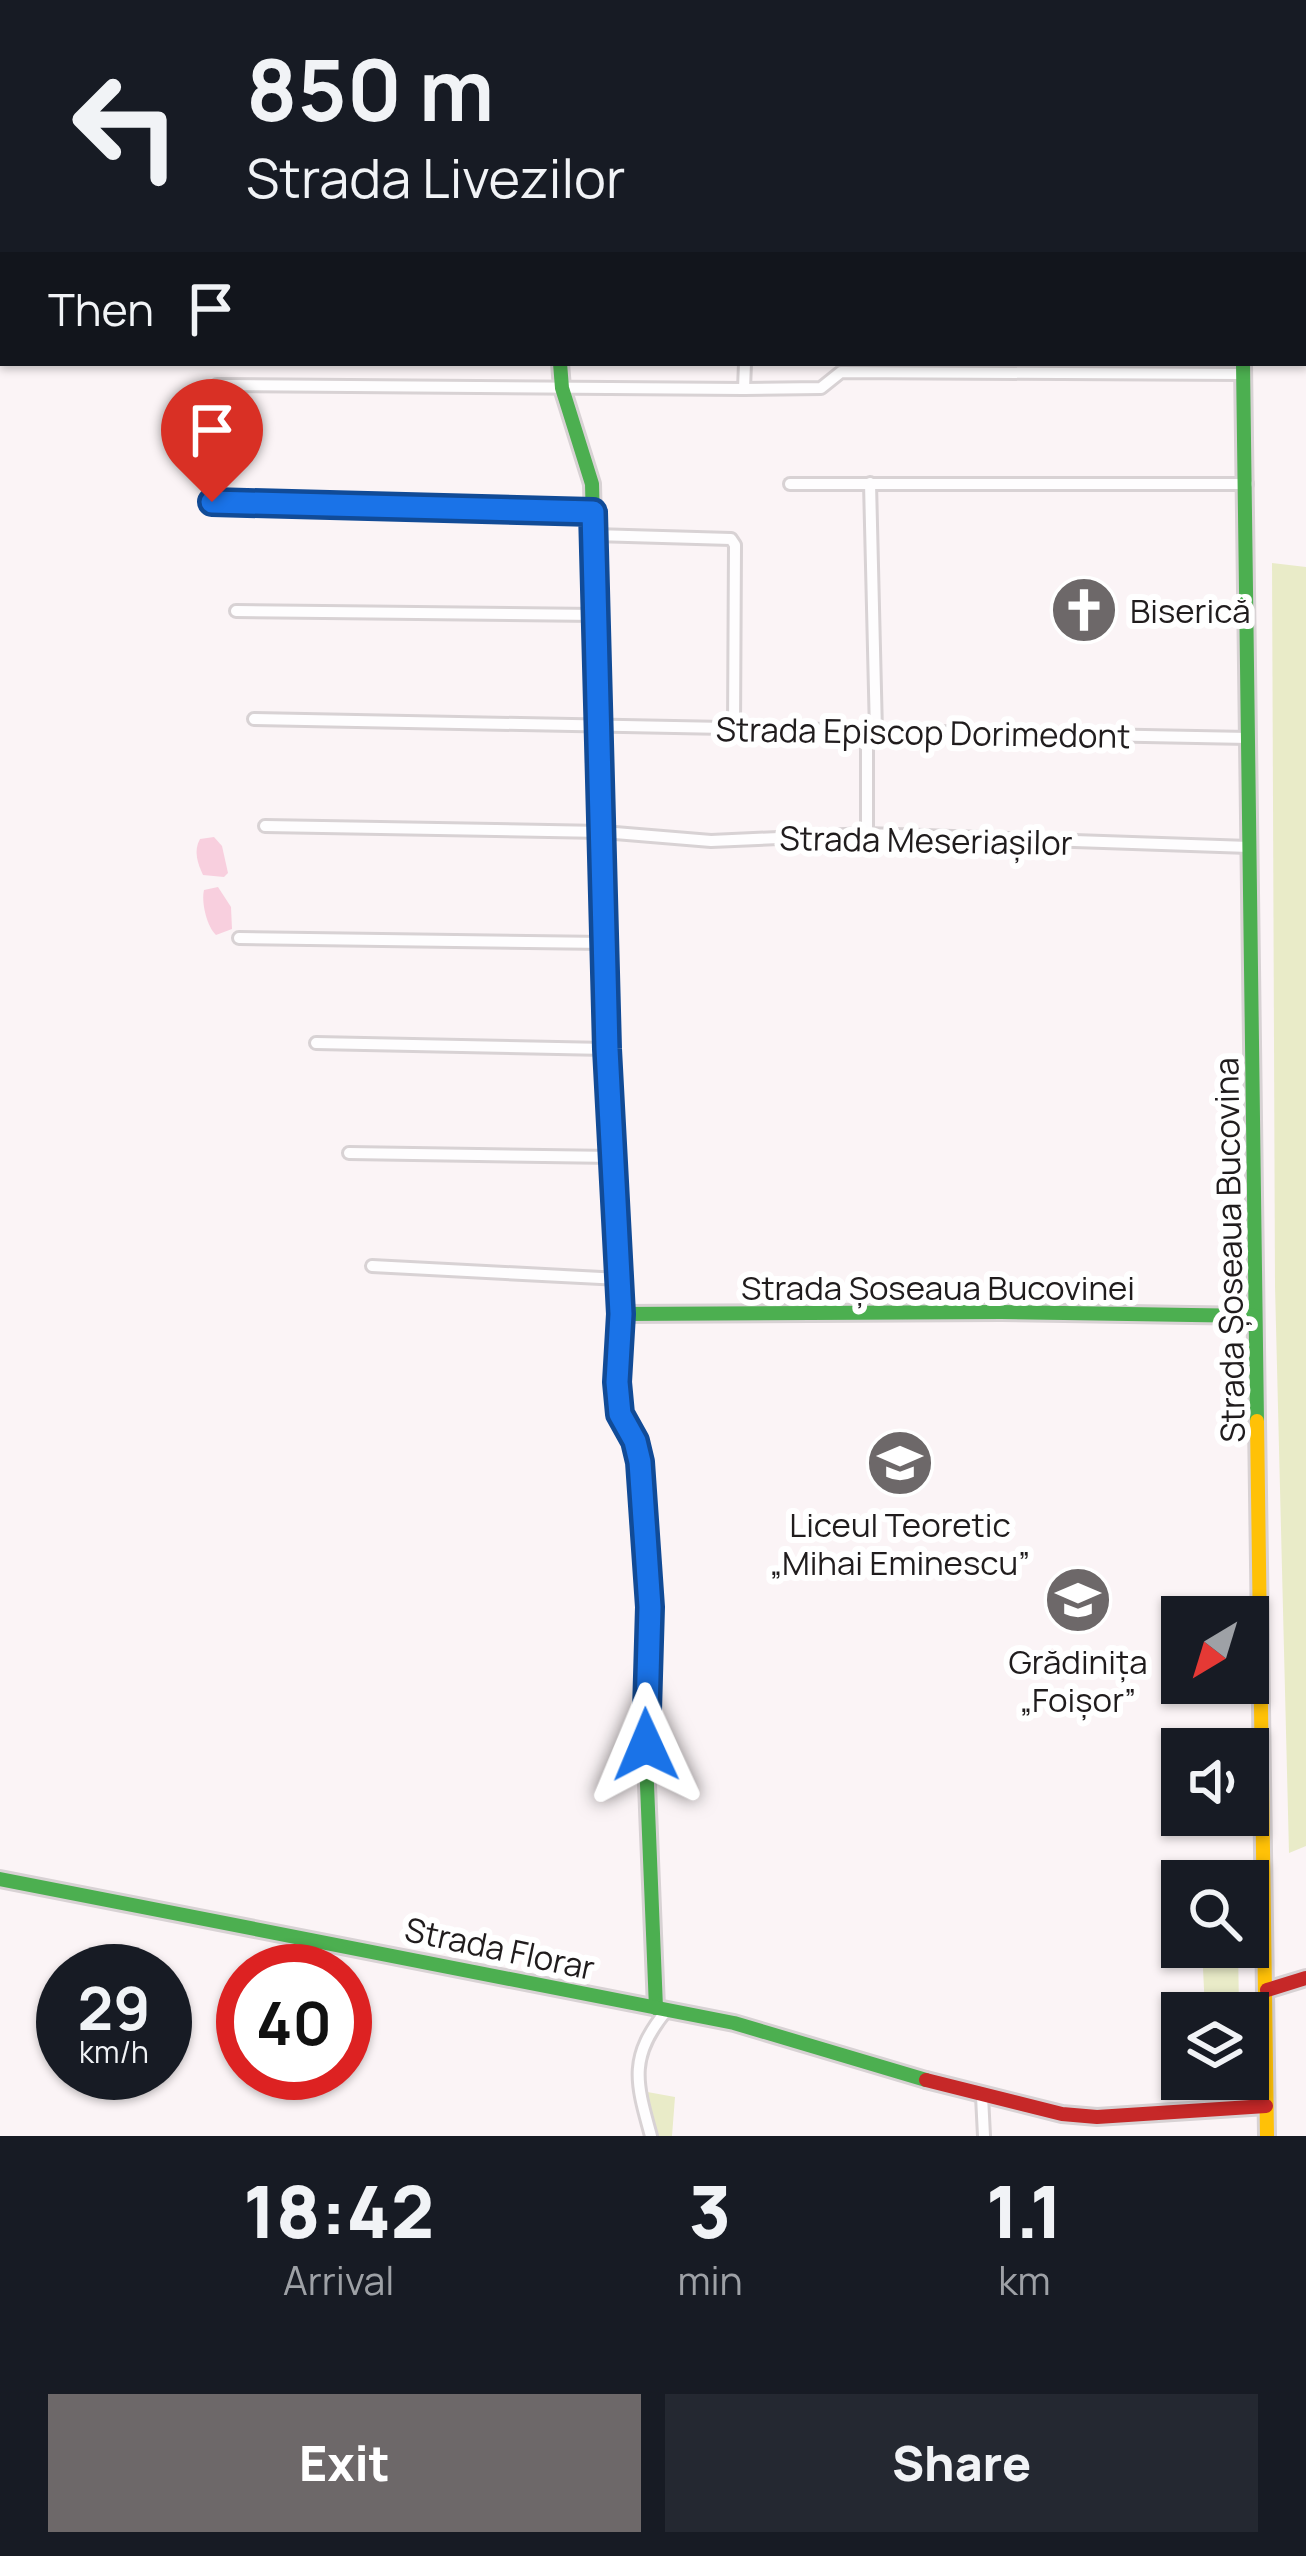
<!DOCTYPE html>
<html lang="en">
<head>
<meta charset="utf-8">
<style>
	:root { --surface:#171b24; --page:#242831; --text:#f1f3f6; --muted:#9ea1a6; --accent:#6d6869 }
	body { margin:0; font-family:Manrope,sans-serif; background:var(--page); color:var(--text); height:100vh; display:flex; flex-direction:column; font-size:45px; white-space:nowrap }
	* { box-sizing:border-box; margin:0 }
	p { font-size:39px; color:var(--muted) }
	.icon { flex:none; width:66px; height:66px; fill:none; stroke:currentColor; stroke-width:2; stroke-linecap:round; stroke-linejoin:round }
	.map { position:relative; height:2136px; overflow:hidden }
	.side { display:flex; flex-direction:column; background:var(--surface); flex:1 }
	.side>* { flex:none }
	.top-card { position:absolute; left:0px; top:0px; width:1308px; height:366px; box-shadow:0 3px 9px #0004; background:#171b24; color:var(--text); overflow:hidden }
	.needle { width:78px; rotate:218deg }
	.fabs { position:absolute; left:1161px; top:1596px; display:grid; gap:24px }
	.fabs a { display:grid; place-items:center; width:108px; height:108px; border-radius:0px; background:var(--surface); box-shadow:0 3px 9px #0004; font-size:60px }
	.speed { position:absolute; left:36px; top:1944px; display:flex; gap:24px; font-size:60px; font-weight:700; text-align:center }
	.speed>* { display:grid; place-content:center; width:156px; height:156px; border-radius:50%; background:var(--surface); box-shadow:0 3px 9px #0004; line-height:1 }
	.speed small { font-size:30px; font-weight:400 }
	.speed .limit { border:18px solid #d22; background:#fff; color:#111 }
	.pin { position:absolute; display:grid; place-items:center; width:102px; height:102px; color:#fff; margin:-123px -51px; border-radius:50% 50% 50% 0; rotate:-45deg; box-shadow:0 0 12px #0007 }
	.pin .icon { rotate:45deg }
	.me { position:absolute; width:132px; margin:-66px; rotate:359deg; stroke-linejoin:round; filter:drop-shadow(0 0 9px #0008) }
	.turn { display:flex; align-items:center; gap:42px; height:252px; padding:0 48px; font-size:54px }
	.turn .icon { width:156px; height:156px; stroke-width:2.5 }
	.turn b { display:block; font-size:84px; line-height:102px }
	.then { display:flex; align-items:center; height:114px; padding:0 48px; background:#0003; gap:24px; font-size:45px }
	.eta { display:flex; justify-content:space-evenly; align-items:center; height:204px; text-align:center }
	.eta b { font-size:72px; font-weight:800; line-height:84px }
	.primary-button { display:flex; gap:24px; margin-top:auto; padding:24px 48px }
	.primary-button a { flex:1; height:138px; border-radius:0px; background:var(--accent); color:#fff; font-size:48px; font-weight:800; line-height:138px; text-align:center }
	.primary-button a+a { background:var(--page); color:var(--text) }
	.map>svg:first-child { display:block }
	.green { fill:#e9ebc8 }
	.water { fill:#f8cfde }
	.lines { fill:none; stroke-linecap:round; stroke-linejoin:round }
	.street-casing { stroke:#d8d2d4; stroke-width:16 }
	.fast-casing { stroke:#d8d2d4; stroke-width:20 }
	.slow-casing { stroke:#d8d2d4; stroke-width:20 }
	.jam-casing { stroke:#d8d2d4; stroke-width:20 }
	.street { stroke:#fefdfe; stroke-width:10 }
	.fast { stroke:#4caf50; stroke-width:14 }
	.slow { stroke:#ffc107; stroke-width:14 }
	.jam { stroke:#c62828; stroke-width:14 }
	.route-casing { stroke:#114b97; stroke-width:30 }
	.route { stroke:#1a73e8; stroke-width:21 }
	.labels { text-anchor:middle; dominant-baseline:central; stroke-width:12; stroke-linejoin:round; paint-order:stroke }
	.poi-label { font-size:33px; fill:#201c1d; stroke:#fff }
	.street-label { font-size:33px; fill:#201c1d; stroke:#fff }
</style>
</head>
<body>
<div class="map">
<svg width="1306" height="2136" viewBox="0 0 1306 2136">
	<rect width="100%" height="100%" fill="#fbf4f6"/>
	<!-- green -->
	<g class="green">
		<path d="M 0,0 L 224,0 L 3,3 L 3,344 Z"/>
		<path d="M 1272,563 L 1306,567 L 1306,1846 L 1289,1853 L 1275,1286 Z"/>
		<path d="M 1202,1947 L 1238,1947 L 1239,2010 L 1205,2011 Z"/>
		<path d="M 642,2091 L 675,2097 L 672,2136 L 654,2136 Z"/>
	</g>
	<!-- water -->
	<g class="water">
		<path d="M 214,837 L 222,846 L 228,873 L 224,877 L 203,875 C 198,864 193,851 200,839 Z"/>
		<path d="M 218,887 L 231,907 L 232,929 L 216,935 C 207,927 201,902 204,890 Z"/>
	</g>
	<g class="lines">
		<!-- street casing -->
		<g class="street-casing">
			<g id="street">
				<path d="M 557,0 L 557,3"/>
				<path d="M 849,0 L 849,3"/>
				<path d="M 217,385 L 744,389 L 821,388 L 841,372 L 1243,374"/>
				<path d="M 744,389 L 745,363"/>
				<path d="M 870,483 L 876,732"/>
				<path d="M 790,484 L 1247,484"/>
				<path d="M 212,502 L 593,512"/>
				<path d="M 594,535 L 731,539 L 735,545 L 734,729"/>
				<path d="M 236,611 L 596,615"/>
				<path d="M 254,719 L 1248,738"/>
				<path d="M 265,826 L 603,832 L 711,841 L 867,834 L 1249,847"/>
				<path d="M 867,834 L 867,731"/>
				<path d="M 239,938 L 606,943"/>
				<path d="M 316,1043 L 607,1049"/>
				<path d="M 349,1153 L 615,1157"/>
				<path d="M 372,1266 L 620,1279"/>
				<path d="M 982,2096 L 984,2136"/>
				<path d="M 651,2136 C 636,2082 628,2057 667,2010"/>
			</g>
		</g>
		<!-- fast casing -->
		<g class="fast-casing">
			<g id="fast">
				<path d="M 1234,0 L 1234,3"/>
				<path d="M 560,363 L 562,388 L 592,484 L 606,1022"/>
				<path d="M 1243,363 L 1257,1421"/>
				<path d="M 621,1314 L 1001,1312 L 1255,1316"/>
				<path d="M 650,1612 L 644,1710 L 656,2008"/>
				<path d="M 0,1879 L 734,2023 L 926,2080"/>
			</g>
		</g>
		<!-- slow casing -->
		<g class="slow-casing">
			<g id="slow">
				<path d="M 408,0 L 408,3"/>
				<path d="M 1257,1421 L 1267,2136"/>
			</g>
		</g>
		<!-- jam casing -->
		<g class="jam-casing">
			<g id="jam">
				<path d="M 1305,94 L 1306,94"/>
				<path d="M 606,1022 L 621,1314 L 617,1381 L 620,1414 L 635,1441 L 640,1462 L 650,1612"/>
				<path d="M 1267,1990 L 1306,1978"/>
				<path d="M 926,2080 L 1062,2114 L 1097,2117 L 1266,2106"/>
			</g>
		</g>
		<!-- street -->
		<use href="#street" class="street"/>
		<!-- fast -->
		<use href="#fast" class="fast"/>
		<!-- slow -->
		<use href="#slow" class="slow"/>
		<!-- jam -->
		<use href="#jam" class="jam"/>
	</g>
	<g class="lines">
		<!-- route casing -->
		<g class="route-casing">
			<path id="route" d="M 212,502 L 593,512 L 607,1049 L 621,1314 L 617,1382 L 620,1414 L 635,1441 L 640,1462 L 650,1607 L 646,1745"/>
		</g>
		<!-- route -->
		<use href="#route" class="route"/>
	</g>
	<!-- icons -->
	<defs>
		<g id="church-disc" transform="scale(3.45)"><circle r="9.5" fill="#6d6869" stroke="#fff"/><path d="M-1.2-6h2.4v3.5h3.3v2.4h-3.3V6h-2.4V-.1h-3.3v-2.4h3.3Z" fill="#fff"/></g>
		<g id="school-disc" transform="scale(3.45)"><circle r="9.5" fill="#6d6869" stroke="#fff"/><path d="M0-5L7-2L0 1L-7-2ZM-4 1L0 2.5L4 1V4Q0 6-4 4Z" fill="#fff"/></g>
	</defs>
	<g fill-rule="evenodd">
		<use href="#church-disc" x="1084" y="610"/>
		<use href="#school-disc" x="900" y="1463"/>
		<use href="#school-disc" x="1078" y="1600"/>
	</g>
	<g class="labels">
		<!-- poi labels -->
		<g class="poi-label">
			<text x="1130" y="610" text-anchor="start">Biserică</text>
			<text x="900" y="1524">Liceul Teoretic<tspan x="900" dy="38">„Mihai Eminescu”</tspan></text>
			<text x="1078" y="1661">Grădinița<tspan x="1078" dy="38">„Foișor”</tspan></text>
		</g>
		<!-- street labels -->
		<g class="street-label">
			<text transform="translate(923 732) rotate(1)">Strada Episcop Dorimedont</text>
			<text transform="translate(926 840) rotate(1)">Strada Meseriașilor</text>
			<text transform="translate(1229 1250) rotate(-91)">Strada Șoseaua Bucovina</text>
			<text x="938" y="1287">Strada Șoseaua Bucovinei</text>
			<text transform="translate(500 1948) rotate(12)">Strada Florar</text>
		</g>
	</g>
</svg>
<div class="fabs">
<a><svg class="needle" viewBox="-14 -14 28 28"><path d="M0-13l5 13h-10z" fill="#e53935"/><path d="M0 13l5-13h-10z" fill="#9ea1a6"/></svg></a>
<a><svg class="icon" aria-label="sound" viewBox="0 0 24 24"><path d="M4 9h4l5-4v14l-5-4H4zM17 9q2 3 0 6"/></svg></a>
<a><svg class="icon" aria-label="search" viewBox="0 0 24 24"><circle cx="10" cy="10" r="6"/><path d="M15 15l6 6"/></svg></a>
<a><svg class="icon" aria-label="layers" viewBox="0 0 24 24"><path d="M12 4l9 5-9 5-9-5zM3 14l9 5 9-5"/></svg></a>
</div>
<div class="speed"><div>29<small>km/h</small></div><div class="limit">40</div></div>
<div class="pin" style="left:212px;top:502px;background:#d93025"><svg class="icon" aria-label="arrive" viewBox="0 0 24 24"><path d="M6 21V4h12l-3 4 3 4H6"/></svg></div>
<svg class="me" style="left:646px;top:1745px" viewBox="-20 -20 40 40"><path d="M0-17L14 15 0 8-14 15z" fill="#1a73e8" stroke="#fff" stroke-width="4"/></svg>
<div class="top-card">
<div class="turn"><svg class="icon" aria-label="left" viewBox="0 0 24 24"><path d="M17 20v-9H6M10 6l-5 5 5 5"/></svg><div><b>850 m</b>Strada Livezilor</div></div>
<div class="then">Then<svg class="icon" aria-label="arrive" viewBox="0 0 24 24"><path d="M6 21V4h12l-3 4 3 4H6"/></svg></div>
</div>
</div>
<section class="side">
<div class="eta">
<div><b>18:42</b><p>Arrival</p></div>
<div><b>3</b><p>min</p></div>
<div><b>1.1</b><p>km</p></div>
</div>
<div class="primary-button"><a>Exit</a><a>Share</a></div>
</section>
</body>
</html>
